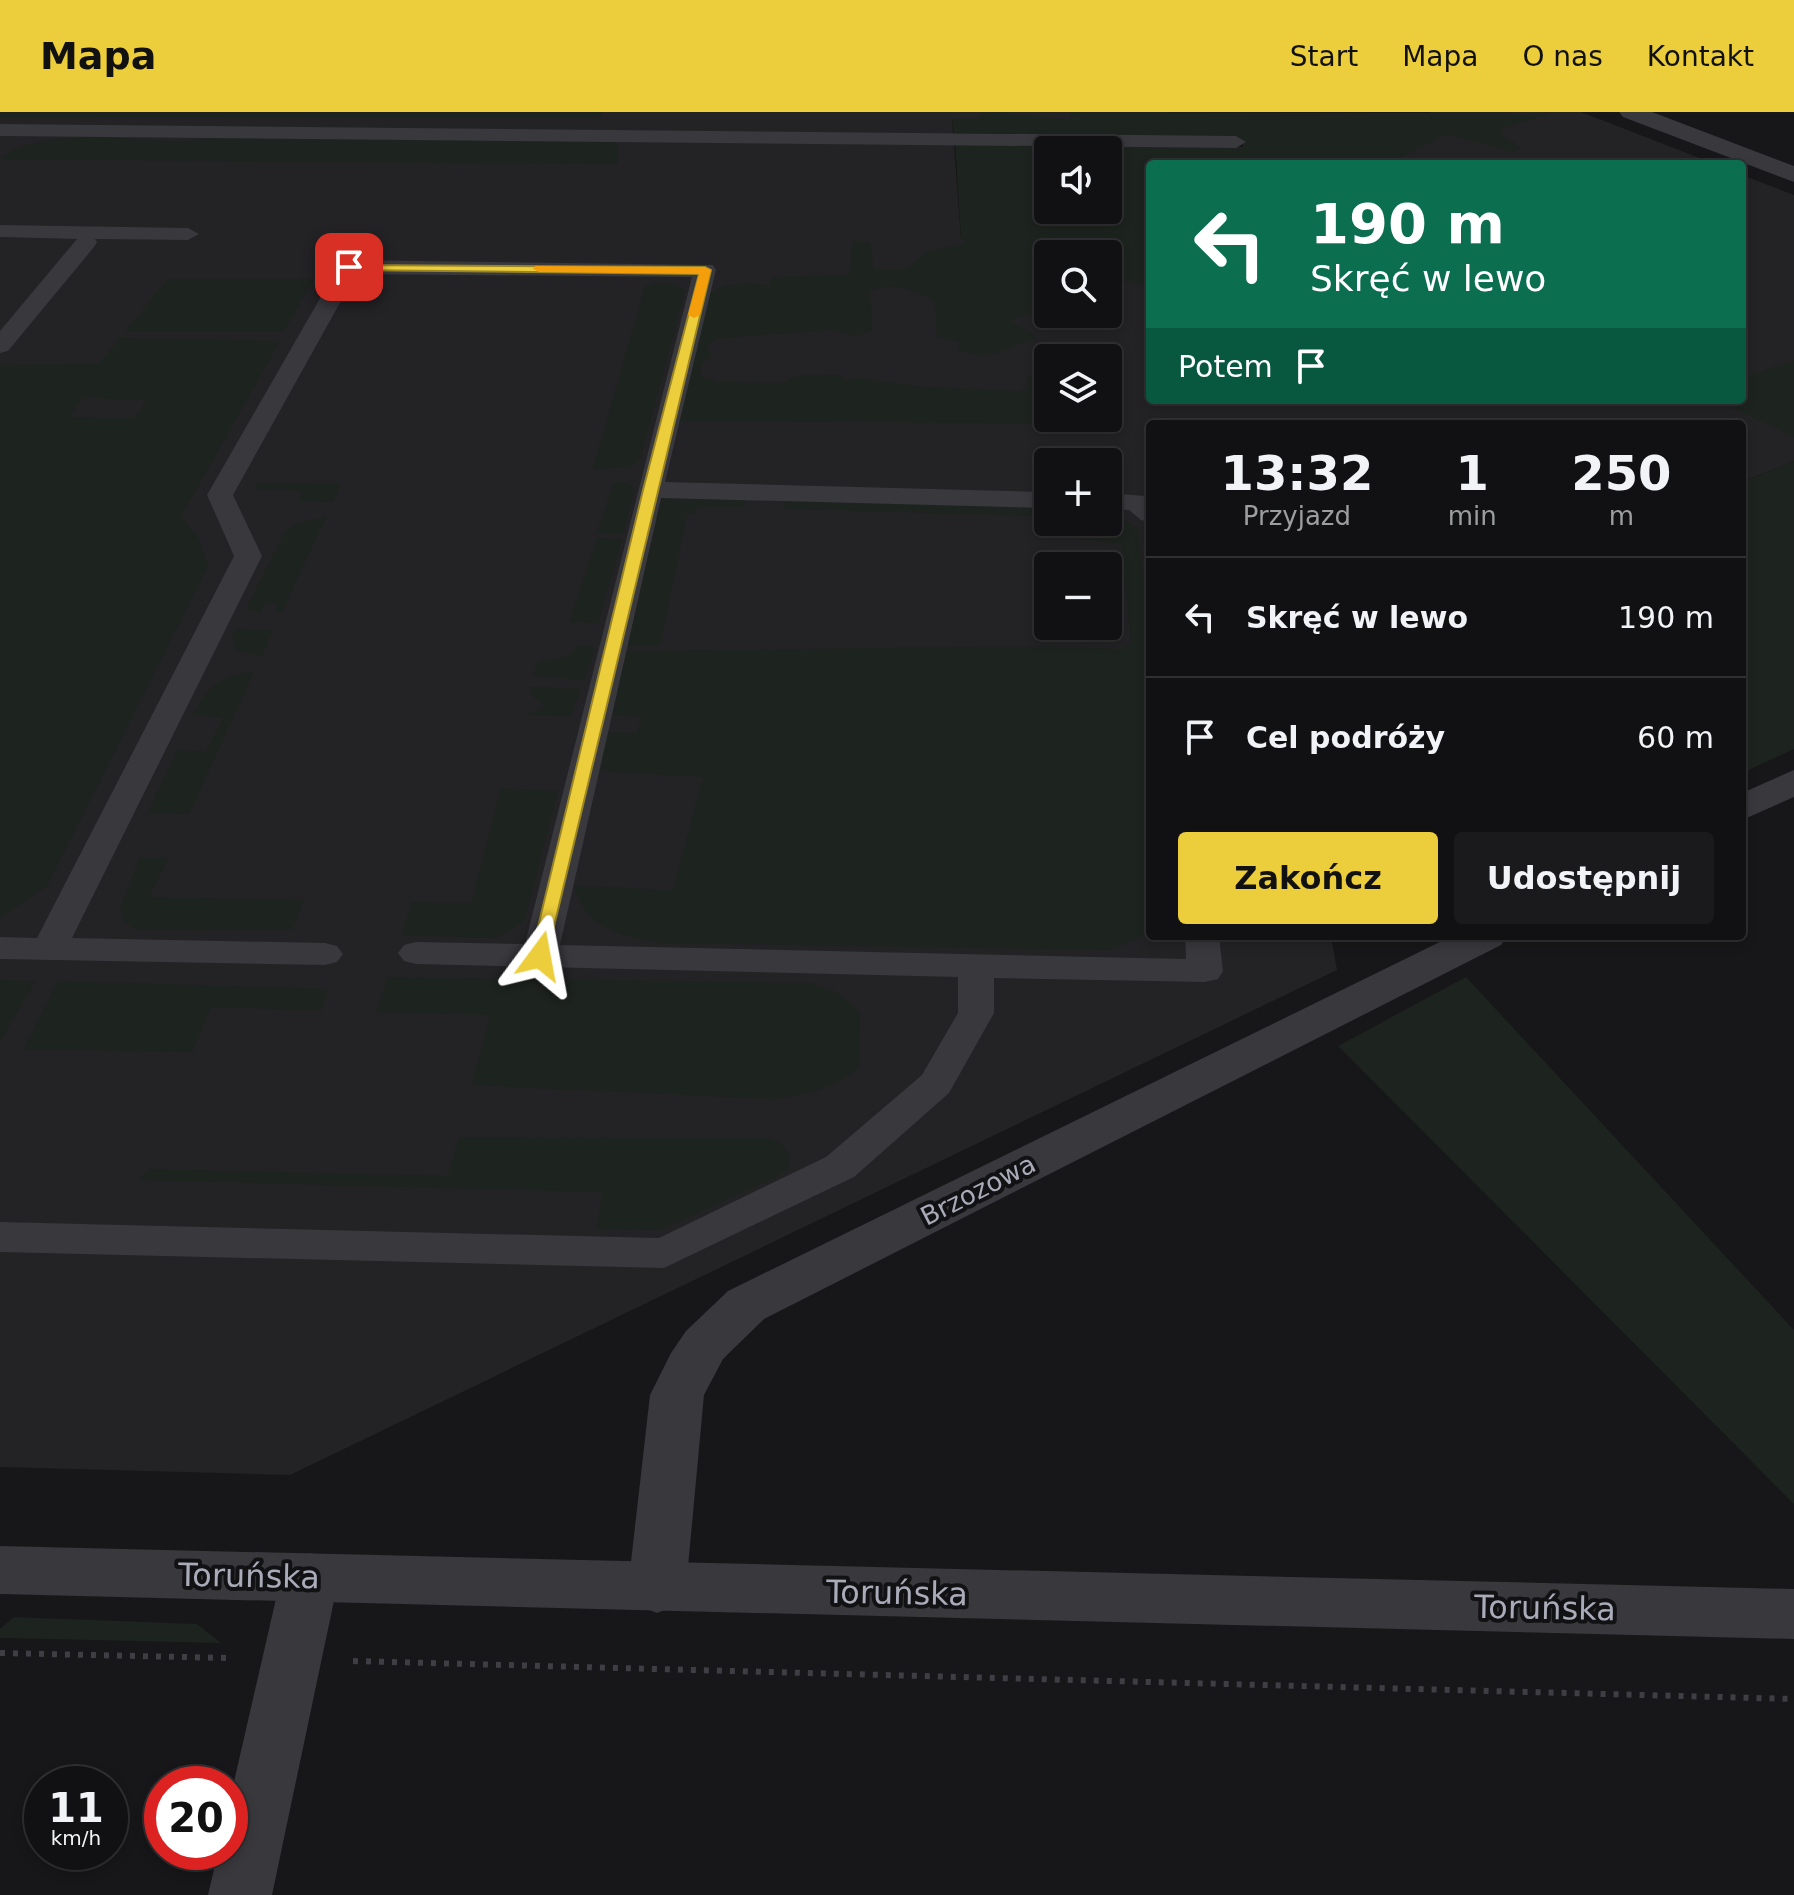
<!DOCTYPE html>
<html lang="pl">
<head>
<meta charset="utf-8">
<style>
	:root { --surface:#111012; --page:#1a191b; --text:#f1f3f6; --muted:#9c9d9f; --line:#303032; --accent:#eccd3b }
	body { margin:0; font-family:"DejaVu Sans",sans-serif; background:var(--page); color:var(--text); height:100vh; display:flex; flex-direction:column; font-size:30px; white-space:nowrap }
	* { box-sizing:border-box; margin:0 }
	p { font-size:26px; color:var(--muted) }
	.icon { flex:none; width:44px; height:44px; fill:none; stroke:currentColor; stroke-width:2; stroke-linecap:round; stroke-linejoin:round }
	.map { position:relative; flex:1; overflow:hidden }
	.panel { position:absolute; left:1146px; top:308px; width:600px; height:520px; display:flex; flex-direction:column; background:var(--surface); border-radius:8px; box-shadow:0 4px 12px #0003,0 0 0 2px var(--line) }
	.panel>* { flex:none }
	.top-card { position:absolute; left:1146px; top:48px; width:600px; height:244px; border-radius:8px; box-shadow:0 4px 12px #0003,0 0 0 2px var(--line); background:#0b6e4f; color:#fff; overflow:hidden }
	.buttons { position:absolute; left:1034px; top:24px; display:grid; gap:16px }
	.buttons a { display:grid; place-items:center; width:88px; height:88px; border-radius:8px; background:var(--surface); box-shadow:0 4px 12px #0003,0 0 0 2px var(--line); font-size:40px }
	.speed { position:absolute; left:24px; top:1654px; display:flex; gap:16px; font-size:40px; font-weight:700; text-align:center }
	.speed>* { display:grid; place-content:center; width:104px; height:104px; border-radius:50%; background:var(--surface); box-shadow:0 4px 12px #0003,0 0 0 2px var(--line); line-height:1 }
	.speed small { font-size:20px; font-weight:400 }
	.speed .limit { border:12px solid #d22; background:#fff; color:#111 }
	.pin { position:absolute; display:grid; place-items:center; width:68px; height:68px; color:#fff; margin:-34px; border-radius:16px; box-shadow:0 4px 12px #0006 }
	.me { position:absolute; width:88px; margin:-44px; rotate:13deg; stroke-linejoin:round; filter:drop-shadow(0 0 6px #0008) }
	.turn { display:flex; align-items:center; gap:28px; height:168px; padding:0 32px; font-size:36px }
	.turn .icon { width:104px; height:104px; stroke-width:2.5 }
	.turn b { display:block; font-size:56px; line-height:68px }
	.then { display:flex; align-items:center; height:76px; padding:0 32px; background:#0003; gap:16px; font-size:30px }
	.eta { display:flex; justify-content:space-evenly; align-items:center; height:136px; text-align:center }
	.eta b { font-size:48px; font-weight:700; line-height:56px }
	.cta { display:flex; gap:16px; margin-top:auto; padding:16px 32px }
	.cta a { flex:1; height:92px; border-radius:8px; background:var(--accent); color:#111; font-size:32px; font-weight:700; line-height:92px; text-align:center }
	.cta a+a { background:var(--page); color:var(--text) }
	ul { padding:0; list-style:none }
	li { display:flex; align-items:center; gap:24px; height:120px; padding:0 32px; border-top:2px solid var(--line) }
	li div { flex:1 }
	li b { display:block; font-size:30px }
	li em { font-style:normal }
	header { display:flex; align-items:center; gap:48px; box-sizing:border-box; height:112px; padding:0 40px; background:var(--accent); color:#111 }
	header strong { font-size:38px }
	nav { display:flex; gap:44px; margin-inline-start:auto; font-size:28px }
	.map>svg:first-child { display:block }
	.built { fill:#232225; fill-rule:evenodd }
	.green { fill:#1d231f; fill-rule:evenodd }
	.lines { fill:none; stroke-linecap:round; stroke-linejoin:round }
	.path { stroke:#3e3e44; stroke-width:6; stroke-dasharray:5 8; stroke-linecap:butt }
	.service { fill:#38383d; fill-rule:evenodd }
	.minor { fill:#38383d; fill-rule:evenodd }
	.tertiary { fill:#38383d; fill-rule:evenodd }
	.route { fill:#eccd3b; stroke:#998526; stroke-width:2 }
	.slow { fill:#f59e0b }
	.labels { text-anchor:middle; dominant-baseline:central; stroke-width:8; stroke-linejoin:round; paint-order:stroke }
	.street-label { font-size:26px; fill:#a9abb8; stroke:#121113 }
	.near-street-label { font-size:32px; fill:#a9abb8; stroke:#121113 }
</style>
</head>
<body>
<header>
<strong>Mapa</strong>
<nav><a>Start</a><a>Mapa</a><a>O nas</a><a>Kontakt</a></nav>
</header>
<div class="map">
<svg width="1794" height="1783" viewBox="0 0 1794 1783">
	<rect width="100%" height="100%" fill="#171618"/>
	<!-- built -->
	<g class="built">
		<path d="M 602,0 L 1169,0 L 1170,9 L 952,7 L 961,126 L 1108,98 L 1150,76 L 1150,288 L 1742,288 L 1742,63 L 1794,83 L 1794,349 L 1742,370 L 1742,312 L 1150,312 L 1150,824 L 1331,824 L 1337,858 L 290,1363 L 0,1355 L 0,6 L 599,6 ZM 1048,142 L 1108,142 L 1108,202 L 1048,202 ZM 1048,246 L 1108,246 L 1108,306 L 1048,306 ZM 1048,350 L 1108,350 L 1108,410 L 1048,410 ZM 1048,454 L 1108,454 L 1108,514 L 1048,514 Z"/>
		<path d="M 1432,0 L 1581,0 L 1715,52 L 1239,52 Z"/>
	</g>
	<!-- green -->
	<g class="green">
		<path d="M 0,0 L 602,0 L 600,6 L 0,6 Z"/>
		<path d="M 983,0 C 1021,0 1046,8 1082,8 L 1070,4 L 1072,0 L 1551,1 L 1501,17 L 1501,23 L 1521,35 L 1513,40 L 1447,22 L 1398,46 L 1411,52 L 1327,52 L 1305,45 L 1280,52 L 1150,52 L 1150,174 L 1108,166 L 1108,142 L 1048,142 L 1048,169 L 1036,172 L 1048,179 L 1048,197 L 1010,208 L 1038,226 C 1007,234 989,253 957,237 L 960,230 L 937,225 L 935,191 C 918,177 891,169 870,179 L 872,218 L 856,224 L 833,218 L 718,226 L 706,233 L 712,243 L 701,253 L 700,264 L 718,270 L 782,271 L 798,264 L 841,263 L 846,269 L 857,266 L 925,275 L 1027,279 L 1028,264 L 1048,274 L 1048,306 L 1100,306 L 1109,312 L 677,309 L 706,187 C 720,167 747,172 769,173 L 772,165 L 849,163 L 853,129 L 870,131 L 874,158 L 905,158 L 928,139 L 965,131 L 961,126 L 955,30 L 1243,35 L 1240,26 L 954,21 L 952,7 L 978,7 ZM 1048,38 L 1108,38 L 1108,98 L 1048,98 Z"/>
		<path d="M 108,25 L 181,30 L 212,26 L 600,28 L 618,31 L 618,52 L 0,47 C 25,25 76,26 108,25 Z"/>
		<path d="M 168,167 L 314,167 L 283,220 L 125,220 Z"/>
		<path d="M 653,171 L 675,172 L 685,179 L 640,348 L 629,355 L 593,357 L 645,175 Z"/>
		<path d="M 120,226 L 280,229 L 181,404 L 198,426 L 208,454 L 47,774 L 0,806 L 0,253 L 99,252 ZM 82,286 L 146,288 L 147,288 L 134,306 L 69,305 Z"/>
		<path d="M 1794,248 L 1794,325 L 1718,288 L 1742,288 L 1742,266 Z"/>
		<path d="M 1794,349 L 1794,637 L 1742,661 L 1742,370 Z"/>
		<path d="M 614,370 L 624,370 L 635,376 L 623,421 L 597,421 Z"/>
		<path d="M 258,371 L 341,372 L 333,390 L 300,389 L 301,379 L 259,377 L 256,375 Z"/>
		<path d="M 663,380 L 747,387 L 744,395 L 698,395 L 694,402 L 687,403 L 660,534 L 627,534 Z"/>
		<path d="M 785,388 L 1048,392 L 1048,404 L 783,397 Z"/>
		<path d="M 1108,398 L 1138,417 L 1150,532 L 1150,818 L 1135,828 L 1109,838 L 660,831 C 620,824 587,817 574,774 L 673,778 L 703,665 L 597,659 L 608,620 L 637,621 L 642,605 L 613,603 L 625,539 L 1064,534 L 1126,538 L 1122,534 L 1131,532 L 1121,433 L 1079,426 L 1057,410 L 1108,410 Z"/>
		<path d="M 326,405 L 282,499 L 275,499 L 278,492 L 265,492 L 259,500 L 246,497 L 286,418 L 296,412 Z"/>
		<path d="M 597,426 L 622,427 L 598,511 L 569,510 Z"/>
		<path d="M 236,517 L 273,518 L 261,545 L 236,538 L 232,525 Z"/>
		<path d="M 579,534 L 591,534 L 595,538 L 584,568 L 533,564 L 538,550 L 569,544 Z"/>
		<path d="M 254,560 L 189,702 L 148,701 L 177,638 L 206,640 L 223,606 L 193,603 C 209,574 219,563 254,560 Z"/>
		<path d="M 530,575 L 581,577 L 570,604 L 523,603 L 541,597 L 543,592 L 529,581 Z"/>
		<path d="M 501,676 L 558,679 L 525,807 L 511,818 L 492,826 L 401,823 L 412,790 L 471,791 Z"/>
		<path d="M 140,745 L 169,745 L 149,785 L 304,788 L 292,818 L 141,818 L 125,811 L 120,797 Z"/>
		<path d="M 388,865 L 812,871 L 836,880 L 860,901 L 859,955 C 834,976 809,982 777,987 L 472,973 L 490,903 L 376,900 Z"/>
		<path d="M 1466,865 L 1794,1218 L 1794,1392 L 1338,934 Z"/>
		<path d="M 0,868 L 35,869 L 0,930 Z"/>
		<path d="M 58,869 L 329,877 L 321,898 L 211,895 L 192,940 L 24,937 Z"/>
		<path d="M 459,1025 L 767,1026 L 781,1031 L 790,1044 L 788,1056 L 776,1065 L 660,1118 L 596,1117 L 603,1082 L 599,1080 L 139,1068 L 149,1057 L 448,1064 Z"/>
		<path d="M 14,1505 L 197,1512 L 221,1531 L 0,1526 L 0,1517 Z"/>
	</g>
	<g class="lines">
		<!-- path -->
		<g class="path">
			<path d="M 0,1541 L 227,1546"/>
			<path d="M 353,1549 L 1794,1587"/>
		</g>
		<!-- service -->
		<g class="service">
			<path d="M 0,12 L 1236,24 L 1246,30 L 1236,36 L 0,24 Z"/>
			<path d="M 0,113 L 188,116 L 199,122 L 188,128 L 95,127 L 97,130 L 94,135 L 8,239 L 0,241 L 0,219 L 77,127 L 0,125 Z"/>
			<path d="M 349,148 L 713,153 L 716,158 L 665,370 L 1048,380 L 1048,396 L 661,386 L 560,833 L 1186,847 L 1185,824 L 1219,824 L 1223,859 L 1218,867 L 1205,870 L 994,866 L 994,901 L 949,981 L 854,1065 L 664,1156 L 0,1140 L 0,1110 L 659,1126 L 826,1045 L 922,963 L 958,901 L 958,865 L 416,852 L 404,849 L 398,841 L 404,833 L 416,830 L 525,832 L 692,165 L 356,162 L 233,383 L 262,444 L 72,826 L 325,831 L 337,834 L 343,842 L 337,850 L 325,853 L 0,847 L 0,825 L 37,826 L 234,444 L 207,383 L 338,155 Z"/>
			<path d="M 1108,381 L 1145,384 L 1150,388 L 1150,410 L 1141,408 L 1129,398 L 1108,397 Z"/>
		</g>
		<!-- minor -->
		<g class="minor">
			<path d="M 1619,0 L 1652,0 L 1794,54 L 1794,70 L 1623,5 Z"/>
			<path d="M 1794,658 L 1794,685 L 1742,708 L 1742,681 Z"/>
			<path d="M 1452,824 L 1507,824 L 1501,833 L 764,1207 L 723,1247 L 704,1283 L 686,1476 L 677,1493 L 657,1501 L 637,1493 L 628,1476 L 650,1283 L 671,1241 L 686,1219 L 728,1179 Z"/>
			<path d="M 310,1441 L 330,1448 L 339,1465 L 272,1783 L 208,1783 L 218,1740 L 230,1740 L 230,1687 L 281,1465 L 290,1448 Z"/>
		</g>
		<!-- tertiary -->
		<path class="tertiary" d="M 0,1434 L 1794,1477 L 1794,1527 L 0,1482 Z"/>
	</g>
	<!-- route -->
	<path class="route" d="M 345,153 L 705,155 L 711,158 L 546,848 L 534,848 L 531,844 L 643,378 L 699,162 L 349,158 L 345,157 Z"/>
	<!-- slow -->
	<path class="slow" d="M 535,154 L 705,155 L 711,158 L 700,203 L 694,206 L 688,203 L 699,162 L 539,160 L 533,157 Z"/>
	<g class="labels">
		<!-- street labels -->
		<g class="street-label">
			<text transform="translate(978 1078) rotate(-27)">Brzozowa</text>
		</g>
		<!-- near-street labels -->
		<g class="near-street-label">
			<text transform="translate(249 1464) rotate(1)">Toruńska</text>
			<text transform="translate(897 1481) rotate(1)">Toruńska</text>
			<text transform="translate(1545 1496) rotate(1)">Toruńska</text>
		</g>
	</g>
</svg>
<div class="buttons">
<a><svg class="icon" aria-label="sound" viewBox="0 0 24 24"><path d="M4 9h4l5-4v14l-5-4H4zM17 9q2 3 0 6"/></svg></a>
<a><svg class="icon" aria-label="search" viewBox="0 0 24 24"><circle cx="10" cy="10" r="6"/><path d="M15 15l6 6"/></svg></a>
<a><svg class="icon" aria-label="layers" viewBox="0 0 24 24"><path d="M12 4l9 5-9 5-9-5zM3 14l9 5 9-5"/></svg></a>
<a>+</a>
<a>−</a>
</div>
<div class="speed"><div>11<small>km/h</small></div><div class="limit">20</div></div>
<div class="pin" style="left:349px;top:155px;background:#d93025"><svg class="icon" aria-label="arrive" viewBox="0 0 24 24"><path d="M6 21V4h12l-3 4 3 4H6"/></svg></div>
<svg class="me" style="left:540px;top:844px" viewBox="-20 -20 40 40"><path d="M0-17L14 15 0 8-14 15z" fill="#eccd3b" stroke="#fff" stroke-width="4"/></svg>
<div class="top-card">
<div class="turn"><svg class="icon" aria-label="left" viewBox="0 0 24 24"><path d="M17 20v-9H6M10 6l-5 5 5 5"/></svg><div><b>190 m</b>Skręć w lewo</div></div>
<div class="then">Potem<svg class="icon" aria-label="arrive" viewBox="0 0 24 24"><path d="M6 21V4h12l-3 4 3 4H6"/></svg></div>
</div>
<section class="panel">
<div class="eta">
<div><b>13:32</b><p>Przyjazd</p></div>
<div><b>1</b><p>min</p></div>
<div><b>250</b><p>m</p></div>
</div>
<ul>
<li><svg class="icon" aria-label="left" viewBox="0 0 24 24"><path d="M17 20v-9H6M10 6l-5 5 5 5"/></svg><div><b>Skręć w lewo</b></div><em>190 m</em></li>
<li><svg class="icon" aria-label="arrive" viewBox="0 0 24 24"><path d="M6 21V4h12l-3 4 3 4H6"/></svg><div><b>Cel podróży</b></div><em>60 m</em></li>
</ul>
<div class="cta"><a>Zakończ</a><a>Udostępnij</a></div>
</section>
</div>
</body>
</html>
